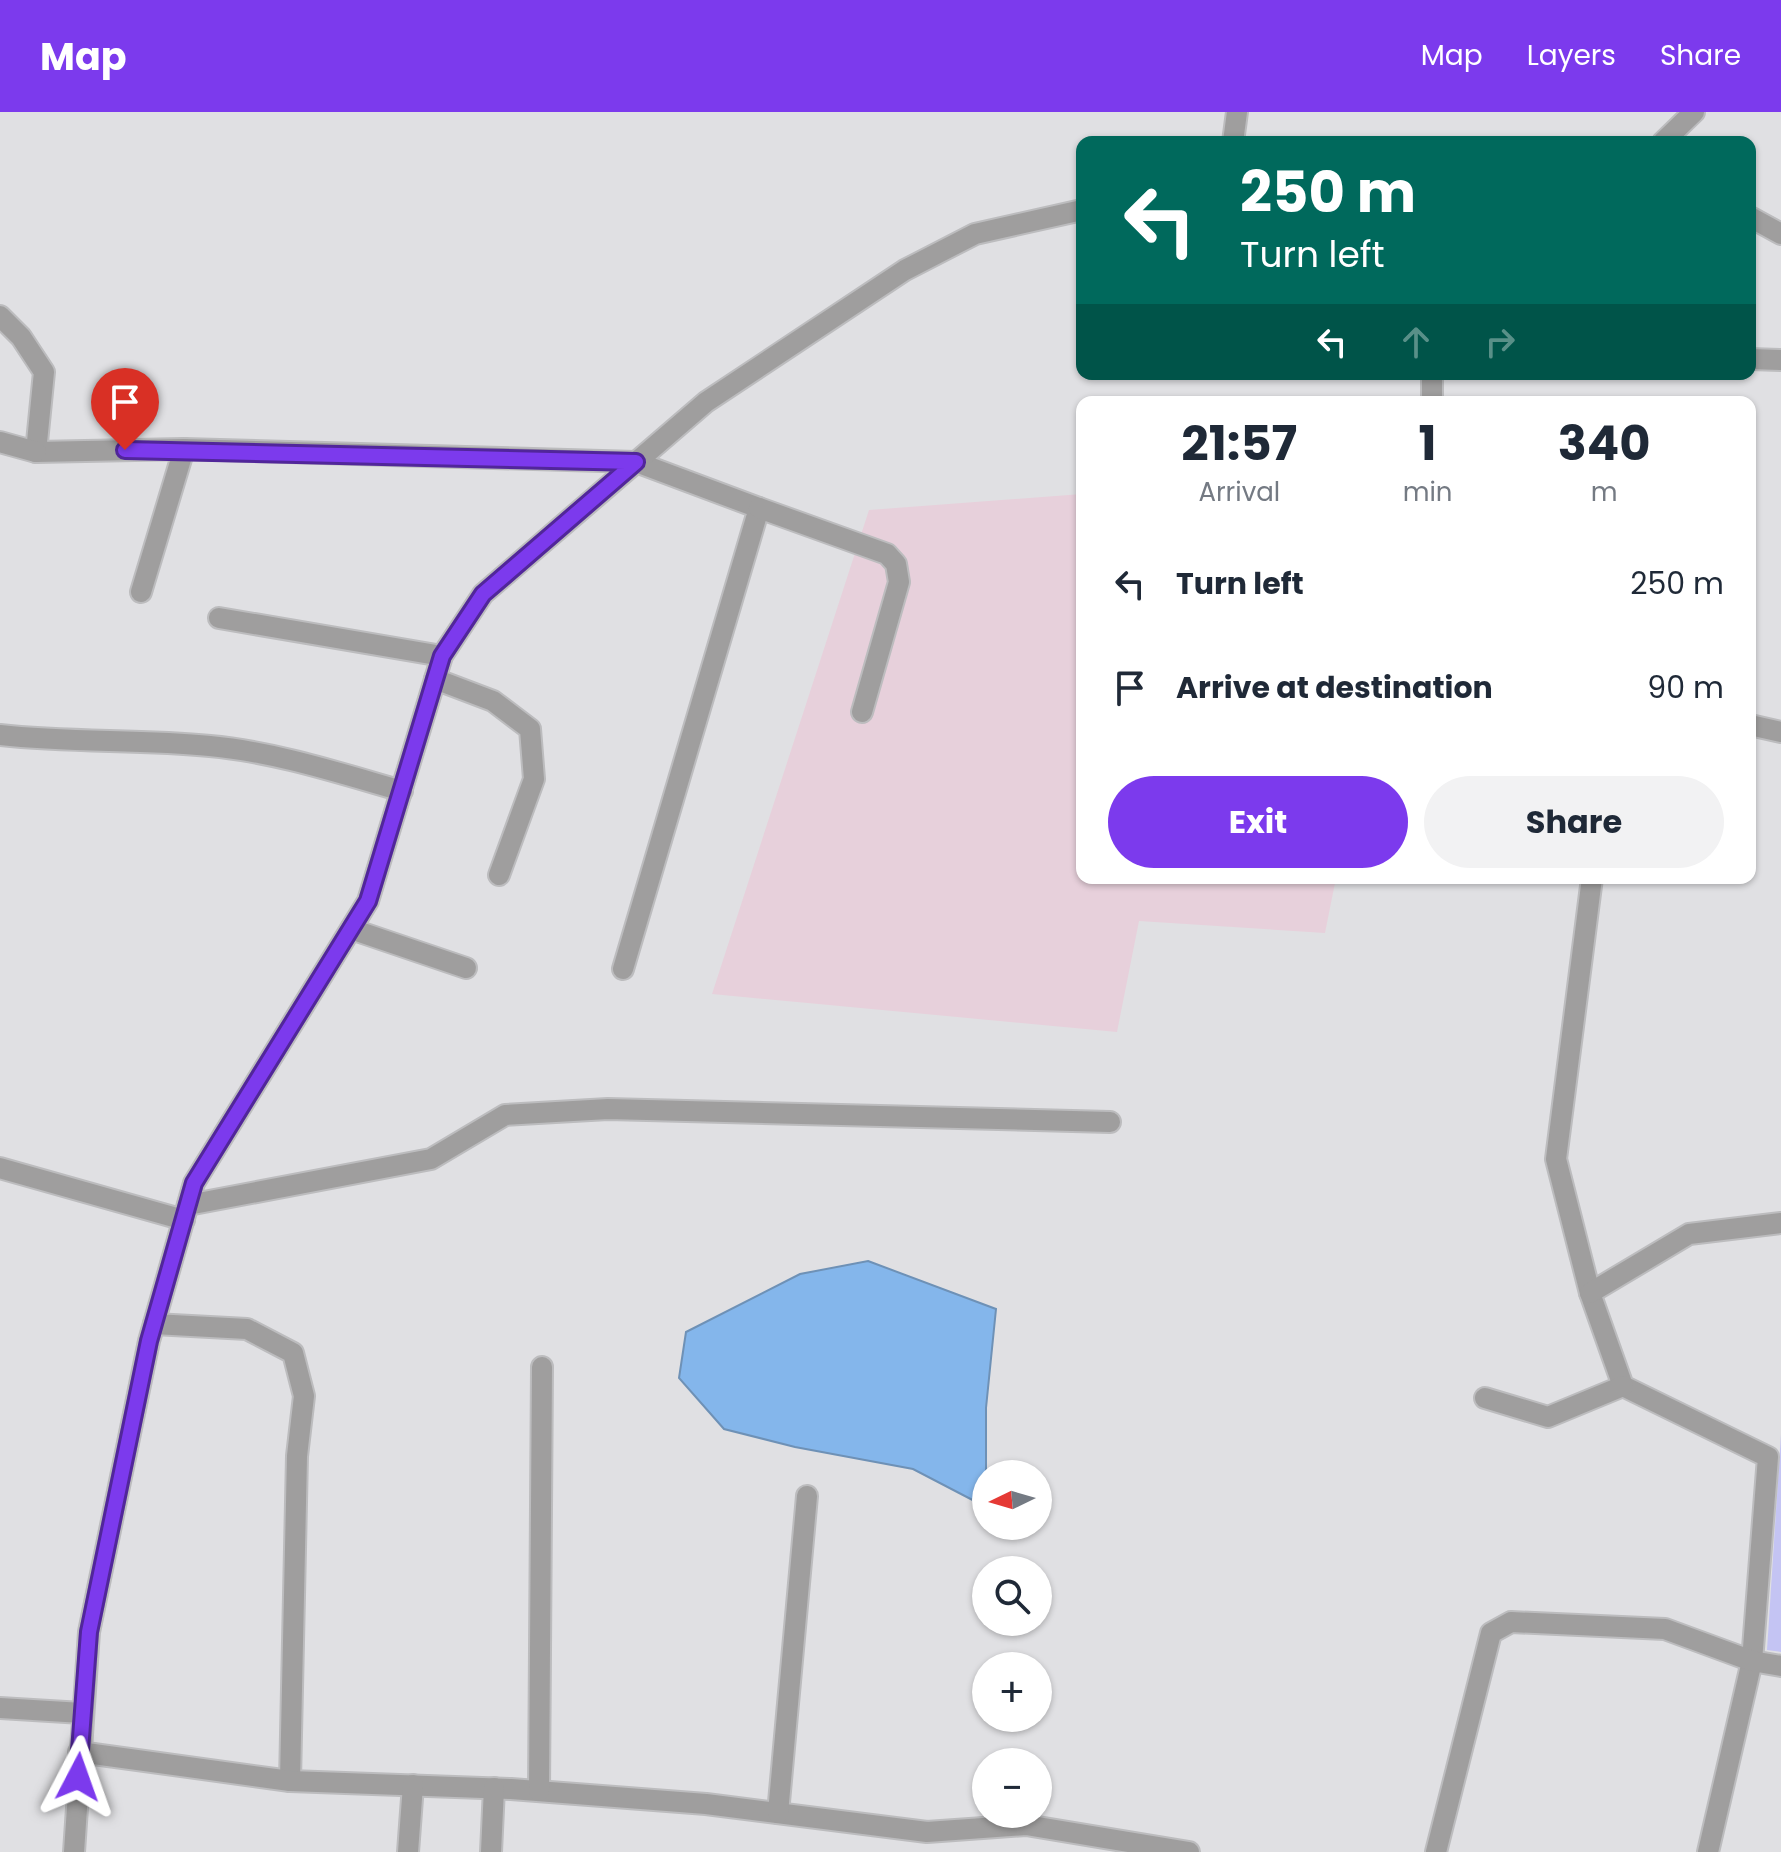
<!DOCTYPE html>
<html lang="en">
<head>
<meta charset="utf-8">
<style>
	:root { --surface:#fff; --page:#f2f2f3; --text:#1f2937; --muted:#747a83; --accent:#7c3aed }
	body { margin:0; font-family:Poppins,sans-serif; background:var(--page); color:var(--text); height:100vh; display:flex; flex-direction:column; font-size:30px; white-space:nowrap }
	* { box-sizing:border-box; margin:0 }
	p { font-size:26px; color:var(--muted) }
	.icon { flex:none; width:44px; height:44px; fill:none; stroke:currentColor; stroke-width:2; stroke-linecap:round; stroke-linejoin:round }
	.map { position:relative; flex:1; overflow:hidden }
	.side { position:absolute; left:1076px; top:284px; width:680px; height:488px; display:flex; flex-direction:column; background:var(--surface); border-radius:16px; box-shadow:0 2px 6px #0004 }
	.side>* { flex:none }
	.hud { position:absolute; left:1076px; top:24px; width:680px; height:244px; border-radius:16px; box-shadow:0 2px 6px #0004; background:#00695c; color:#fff; overflow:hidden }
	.needle { width:52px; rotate:265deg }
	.buttons { position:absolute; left:972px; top:1348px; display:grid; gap:16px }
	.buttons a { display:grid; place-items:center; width:80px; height:80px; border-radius:50%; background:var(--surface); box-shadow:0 2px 6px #0004; font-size:40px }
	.pin { position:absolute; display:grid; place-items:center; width:68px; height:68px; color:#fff; margin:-82px -34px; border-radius:50% 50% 50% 0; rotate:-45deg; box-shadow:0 0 8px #0007 }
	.pin .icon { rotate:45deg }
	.me { position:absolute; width:88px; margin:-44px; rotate:4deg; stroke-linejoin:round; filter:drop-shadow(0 0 6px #0008) }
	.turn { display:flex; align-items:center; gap:28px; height:168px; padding:0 32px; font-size:36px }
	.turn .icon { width:104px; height:104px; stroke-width:2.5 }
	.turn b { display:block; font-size:56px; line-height:68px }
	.lanes { display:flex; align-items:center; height:76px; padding:0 32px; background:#0003; justify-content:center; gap:40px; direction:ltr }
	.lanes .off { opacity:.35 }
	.eta { display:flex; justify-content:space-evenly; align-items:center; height:136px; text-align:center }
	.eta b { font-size:48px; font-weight:700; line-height:56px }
	.button { display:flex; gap:16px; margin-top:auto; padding:16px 32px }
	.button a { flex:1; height:92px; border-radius:48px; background:var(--accent); color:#fff; font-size:32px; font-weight:700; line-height:92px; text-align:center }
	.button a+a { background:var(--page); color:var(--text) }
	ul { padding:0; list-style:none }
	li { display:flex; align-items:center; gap:24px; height:104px; padding:0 32px }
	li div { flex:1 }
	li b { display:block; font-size:30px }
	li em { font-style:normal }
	header { display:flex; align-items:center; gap:48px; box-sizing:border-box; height:112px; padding:0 40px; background:var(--accent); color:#fff }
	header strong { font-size:38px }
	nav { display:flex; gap:44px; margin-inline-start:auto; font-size:28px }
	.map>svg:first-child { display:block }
	.industrial { fill:#e7d0db }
	.green { fill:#c4c4f3 }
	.water { fill:#84b6eb; stroke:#6e91b6; stroke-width:2 }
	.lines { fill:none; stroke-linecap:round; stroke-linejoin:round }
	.minor-casing { stroke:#bcbcbe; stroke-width:24 }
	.tertiary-casing { stroke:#bcbcbe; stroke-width:24 }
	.minor { stroke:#9f9e9e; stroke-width:20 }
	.tertiary { stroke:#9f9e9e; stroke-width:20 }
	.route-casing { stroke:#51269a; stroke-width:20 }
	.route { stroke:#7c3aed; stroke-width:14 }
</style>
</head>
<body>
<header>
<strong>Map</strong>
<nav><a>Map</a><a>Layers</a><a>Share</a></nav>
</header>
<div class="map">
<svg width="1781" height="1740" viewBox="0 0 1781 1740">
	<rect width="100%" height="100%" fill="#e0e0e3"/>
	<!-- industrial -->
	<path class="industrial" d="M 1082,382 L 1082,766 L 1336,766 L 1325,821 L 1139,809 L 1117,920 L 712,882 L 869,398 Z"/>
	<!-- green -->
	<path class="green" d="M 1781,1322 L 1781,1540 L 1767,1538 Z"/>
	<!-- water -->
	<path class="water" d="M 868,1149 L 996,1197 L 986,1296 L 986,1395 L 913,1357 L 795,1335 L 724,1317 L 679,1266 L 686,1220 L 800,1162 Z"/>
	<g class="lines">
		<!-- minor casing -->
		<g class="minor-casing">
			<g id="minor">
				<path d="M 1233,30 L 1237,0"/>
				<path d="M 1750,105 L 1781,122"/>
				<path d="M 0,204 L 21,225 L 44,260 L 36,340 L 184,337 L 141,480"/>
				<path d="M 1750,247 L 1781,248"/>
				<path d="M 1432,290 L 1432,262"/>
				<path d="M 0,330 L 36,340"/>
				<path d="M 184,337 L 636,350 L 759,396 L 623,857"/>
				<path d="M 759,396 L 887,442 L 896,452 L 899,470 L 862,600"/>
				<path d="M 219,506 L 442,544"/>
				<path d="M 435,567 L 493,589 L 530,617 L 534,667 L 499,763"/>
				<path d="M 1750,613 L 1781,620"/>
				<path d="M 0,623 C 70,631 140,627 210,634 C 275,640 339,661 402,679"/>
				<path d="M 1592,766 L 1556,1047 L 1590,1181 L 1623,1274 L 1768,1345 L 1752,1549 L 1708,1740"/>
				<path d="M 351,817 L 466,856"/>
				<path d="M 0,1056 L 184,1108"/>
				<path d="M 188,1093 L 431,1047 L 505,1003 L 608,997 L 1110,1010"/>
				<path d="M 1590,1181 L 1689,1122 L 1781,1111"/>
				<path d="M 154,1212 L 247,1217 L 293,1241 L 304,1284 L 297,1344 L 290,1669"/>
				<path d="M 1485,1286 L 1548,1305 L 1623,1274"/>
				<path d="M 0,1596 L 82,1601"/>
				<path d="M 79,1640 L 290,1669 L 511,1677 L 706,1692 L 927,1720 L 1026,1713 L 1189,1740"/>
				<path d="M 539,1679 L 542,1255"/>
				<path d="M 778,1701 L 807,1384"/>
				<path d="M 408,1740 L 413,1673"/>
				<path d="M 491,1740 L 494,1676"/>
				<path d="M 1436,1740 L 1491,1521 L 1511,1510 L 1665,1517 L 1752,1549 L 1781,1554"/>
			</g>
		</g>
		<!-- tertiary casing -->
		<g class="tertiary-casing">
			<g id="tertiary">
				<path d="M 1663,30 L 1694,0"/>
				<path d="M 74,1740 L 89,1520 L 149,1229 L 194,1071 L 368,789 L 442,544 L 483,482 L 706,290 L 905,158 L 975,122 L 1082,98"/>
			</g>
		</g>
		<!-- minor -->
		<use href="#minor" class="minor"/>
		<!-- tertiary -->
		<use href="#tertiary" class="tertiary"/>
	</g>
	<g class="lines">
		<!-- route casing -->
		<g class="route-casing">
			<path id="route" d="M 78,1665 L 89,1520 L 149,1229 L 194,1071 L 368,789 L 442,544 L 483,482 L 636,350 L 125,338"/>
		</g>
		<!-- route -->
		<use href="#route" class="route"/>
	</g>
</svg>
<div class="buttons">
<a><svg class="needle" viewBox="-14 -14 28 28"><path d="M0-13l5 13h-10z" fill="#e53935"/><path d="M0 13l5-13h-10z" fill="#747a83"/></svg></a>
<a><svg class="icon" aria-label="search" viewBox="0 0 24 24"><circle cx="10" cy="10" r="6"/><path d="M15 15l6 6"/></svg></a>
<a>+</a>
<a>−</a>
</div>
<div class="pin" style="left:125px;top:338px;background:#d93025"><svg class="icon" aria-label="arrive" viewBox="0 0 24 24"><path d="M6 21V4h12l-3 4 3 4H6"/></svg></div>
<svg class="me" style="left:78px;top:1665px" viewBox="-20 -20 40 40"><path d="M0-17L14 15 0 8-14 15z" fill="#7c3aed" stroke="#fff" stroke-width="4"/></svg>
<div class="hud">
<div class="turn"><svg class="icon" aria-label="left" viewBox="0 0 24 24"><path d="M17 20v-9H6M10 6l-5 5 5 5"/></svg><div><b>250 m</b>Turn left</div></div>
<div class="lanes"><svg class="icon" aria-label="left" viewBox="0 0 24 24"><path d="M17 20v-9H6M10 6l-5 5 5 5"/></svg><svg class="icon off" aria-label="ahead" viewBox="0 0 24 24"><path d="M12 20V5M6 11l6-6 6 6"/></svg><svg class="icon off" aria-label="right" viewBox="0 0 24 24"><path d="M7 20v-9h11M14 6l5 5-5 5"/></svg></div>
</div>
<section class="side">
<div class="eta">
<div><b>21:57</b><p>Arrival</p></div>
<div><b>1</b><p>min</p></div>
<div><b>340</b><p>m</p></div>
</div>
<ul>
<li><svg class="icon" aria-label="left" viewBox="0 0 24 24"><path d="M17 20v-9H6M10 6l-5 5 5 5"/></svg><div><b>Turn left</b></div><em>250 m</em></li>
<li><svg class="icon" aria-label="arrive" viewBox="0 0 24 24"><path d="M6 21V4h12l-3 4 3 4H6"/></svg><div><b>Arrive at destination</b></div><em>90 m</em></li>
</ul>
<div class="button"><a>Exit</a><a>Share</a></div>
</section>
</div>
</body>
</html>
